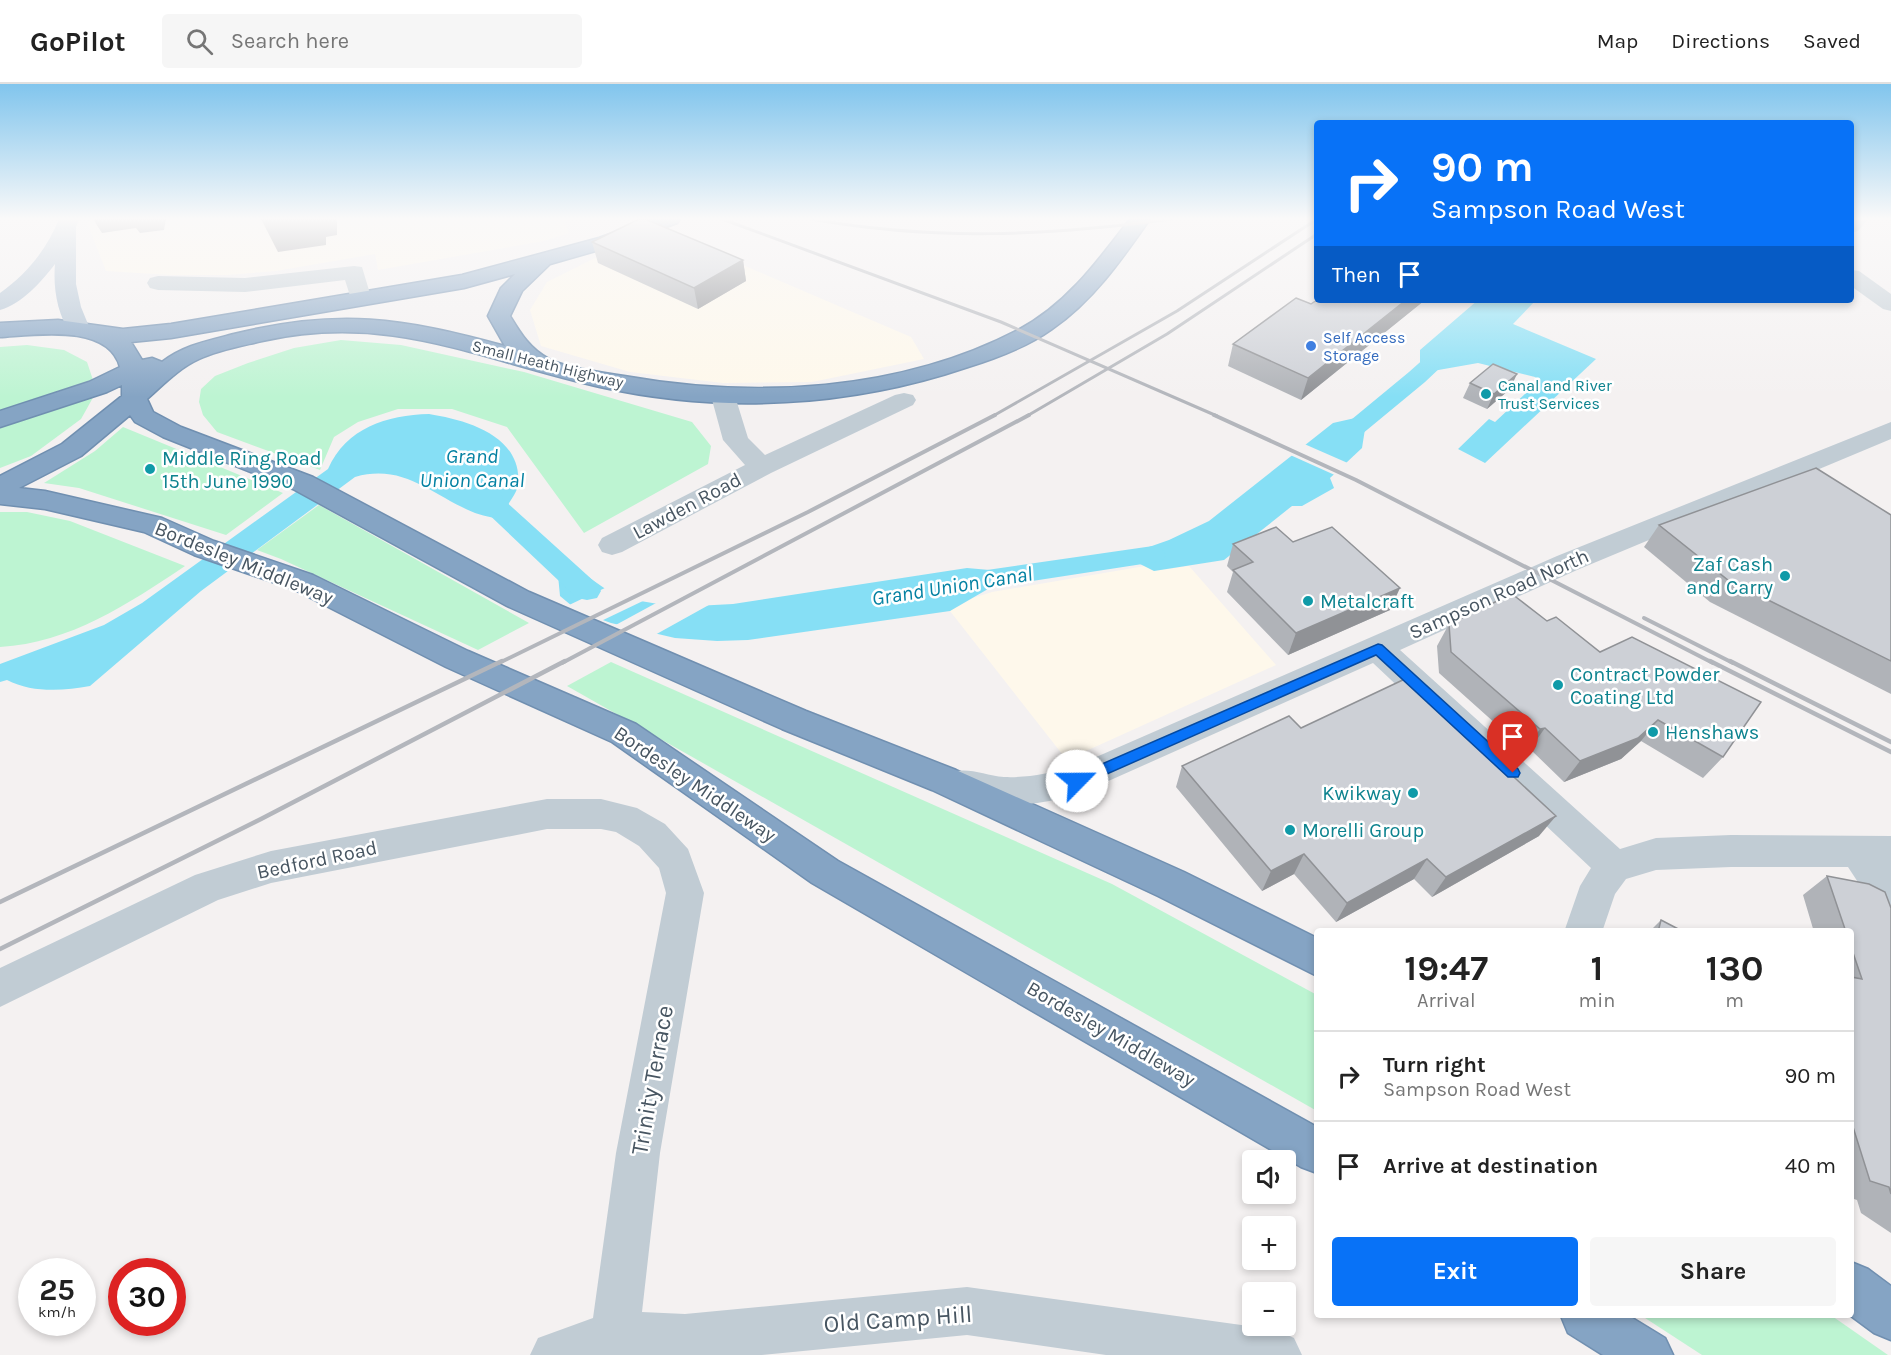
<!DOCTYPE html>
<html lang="en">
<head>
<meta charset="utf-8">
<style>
	:root { --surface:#fff; --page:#f6f6f6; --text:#222; --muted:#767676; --line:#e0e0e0; --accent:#0872f7 }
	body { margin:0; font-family:Karla,sans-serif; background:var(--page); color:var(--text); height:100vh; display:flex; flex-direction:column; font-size:22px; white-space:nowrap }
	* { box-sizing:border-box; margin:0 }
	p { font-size:20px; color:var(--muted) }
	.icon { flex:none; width:33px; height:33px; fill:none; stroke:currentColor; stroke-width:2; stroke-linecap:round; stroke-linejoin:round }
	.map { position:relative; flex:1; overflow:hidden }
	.details { position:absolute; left:1314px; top:844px; width:540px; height:390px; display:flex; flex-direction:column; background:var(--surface); border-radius:6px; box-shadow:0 3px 9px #0003 }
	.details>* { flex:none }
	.hud { position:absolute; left:1314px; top:36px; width:540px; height:183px; border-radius:6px; box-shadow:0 3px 9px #0003; background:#0872f7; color:#fff; overflow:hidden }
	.controls { position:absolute; left:1242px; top:1066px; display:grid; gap:12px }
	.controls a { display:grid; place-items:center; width:54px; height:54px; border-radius:6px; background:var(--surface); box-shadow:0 3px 9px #0003; font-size:30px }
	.speed { position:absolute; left:18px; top:1174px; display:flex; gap:12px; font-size:30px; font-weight:700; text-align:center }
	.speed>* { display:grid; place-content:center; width:78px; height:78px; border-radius:50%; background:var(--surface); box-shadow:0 3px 9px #0003; line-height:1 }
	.speed small { font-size:15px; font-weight:400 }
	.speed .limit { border:9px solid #d22; background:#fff; color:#111 }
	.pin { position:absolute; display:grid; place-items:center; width:51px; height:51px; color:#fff; margin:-62px -26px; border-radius:50% 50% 50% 0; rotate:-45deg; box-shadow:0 0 6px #0007 }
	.pin .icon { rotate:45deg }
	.me { position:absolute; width:66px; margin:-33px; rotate:67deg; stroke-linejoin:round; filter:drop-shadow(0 0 4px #0008) }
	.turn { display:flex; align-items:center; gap:21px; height:126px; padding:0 18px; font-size:27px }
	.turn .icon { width:78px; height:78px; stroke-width:2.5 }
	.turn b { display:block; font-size:42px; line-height:51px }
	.then { display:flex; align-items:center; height:57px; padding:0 18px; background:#0003; gap:12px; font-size:22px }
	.eta { display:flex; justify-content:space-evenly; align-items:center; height:102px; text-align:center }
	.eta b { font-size:36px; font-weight:700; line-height:42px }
	.cta { display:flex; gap:12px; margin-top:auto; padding:12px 18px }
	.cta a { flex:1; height:69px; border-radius:6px; background:var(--accent); color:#fff; font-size:24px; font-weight:700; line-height:69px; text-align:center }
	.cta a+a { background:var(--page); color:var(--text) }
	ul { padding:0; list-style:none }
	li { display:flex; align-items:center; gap:18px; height:90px; padding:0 18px; border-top:2px solid var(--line) }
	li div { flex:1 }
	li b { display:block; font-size:22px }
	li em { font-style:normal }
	header { display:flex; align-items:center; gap:36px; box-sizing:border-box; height:84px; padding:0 30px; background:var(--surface); border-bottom:2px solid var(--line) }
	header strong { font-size:28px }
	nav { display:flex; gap:33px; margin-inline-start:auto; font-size:21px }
	.search { width:420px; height:54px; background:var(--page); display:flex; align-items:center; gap:15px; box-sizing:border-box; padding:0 21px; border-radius:6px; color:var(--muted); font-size:22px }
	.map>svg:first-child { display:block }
	.commercial { fill:#fef8eb }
	.green { fill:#bdf4d2 }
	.water { fill:#86dff5 }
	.pier { fill:#f4f1f1 }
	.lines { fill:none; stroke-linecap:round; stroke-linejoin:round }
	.canal { fill:#86dff5; fill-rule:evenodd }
	.highway-casing { stroke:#708fb0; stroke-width:3 }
	.minor { fill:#c1ccd4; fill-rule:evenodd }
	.major { fill:#afc1d2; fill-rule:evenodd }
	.highway { fill:#85a4c4; fill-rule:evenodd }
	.rail-far2 { stroke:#b3b6bc; stroke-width:3 }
	.rail-far1 { stroke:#b3b6bc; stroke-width:4 }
	.rail { stroke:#b3b6bc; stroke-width:4.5 }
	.wall { fill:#b0b3b8 }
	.shaded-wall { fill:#909296 }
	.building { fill:#cdd0d6; stroke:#909296; stroke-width:1.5 }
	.route { fill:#0872f7; stroke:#054aa1; stroke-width:1.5 }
	.shop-dot { fill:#3f7fe0; stroke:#fff; stroke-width:2 }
	.culture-dot { fill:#0f9aa8; stroke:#fff; stroke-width:2 }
	.labels { text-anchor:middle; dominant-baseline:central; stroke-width:5; stroke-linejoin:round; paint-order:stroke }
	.far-shop-label { font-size:16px; fill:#366cbe; stroke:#fff; text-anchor:start }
	.far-street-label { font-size:16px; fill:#475561; stroke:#fff }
	.far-culture-label { font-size:16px; fill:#0d838f; stroke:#fff; text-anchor:start }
	.culture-label { font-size:20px; fill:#0d838f; stroke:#fff; text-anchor:start }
	.street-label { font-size:20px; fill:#475561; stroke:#fff }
	.water-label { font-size:21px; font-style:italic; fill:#0381a2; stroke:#fff }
	.near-street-label { font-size:24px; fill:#475561; stroke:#fff }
</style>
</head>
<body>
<header>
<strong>GoPilot</strong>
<div class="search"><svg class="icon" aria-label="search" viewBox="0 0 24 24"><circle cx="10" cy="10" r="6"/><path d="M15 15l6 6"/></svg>Search here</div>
<nav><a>Map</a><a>Directions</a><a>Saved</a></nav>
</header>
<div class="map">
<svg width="1891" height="1271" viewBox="0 0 1891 1271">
	<rect width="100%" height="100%" fill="#f4f1f1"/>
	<!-- commercial -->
	<g class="commercial">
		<path d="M 90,135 L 580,135 L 565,137 L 569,149 L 544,157 L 378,186 L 375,170 L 276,187 L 227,191 L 171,191 L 106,187 L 88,141 Z"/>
		<path d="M 661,146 L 911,253 L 924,275 L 812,298 L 723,299 L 630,288 L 541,262 L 530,226 L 547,198 L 623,160 Z"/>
		<path d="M 1145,482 L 1154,487 L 1189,482 L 1276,581 L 1086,667 L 1066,675 L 950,527 L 973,514 L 992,508 Z"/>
	</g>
	<!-- green -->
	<g class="green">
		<path d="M 341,256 L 401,261 L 524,288 L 692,338 L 711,362 L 708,380 L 584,449 L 507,343 L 452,325 L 398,325 L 358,338 L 334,353 L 320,386 L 217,348 L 203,331 L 199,318 L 201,305 L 215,292 L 248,279 L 294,264 Z"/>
		<path d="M 27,261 L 64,266 L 87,278 L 93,296 L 0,328 L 0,263 Z"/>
		<path d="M 95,310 L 81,335 L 31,372 L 0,384 L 0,342 Z"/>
		<path d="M 123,343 L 283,409 L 226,451 L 79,404 L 44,399 L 95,367 Z"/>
		<path d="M 319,421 L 529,539 L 478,566 L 281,475 L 257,466 Z"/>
		<path d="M 0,428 L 27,428 L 70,437 L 185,482 C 128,520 70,559 0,563 Z"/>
		<path d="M 611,578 L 1112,800 L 1317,911 L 1317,1027 L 567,602 Z"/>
		<path d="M 1642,1232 L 1832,1232 L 1888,1271 L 1702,1271 Z"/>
	</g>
	<!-- water -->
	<g class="water">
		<path d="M 1478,216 L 1536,216 L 1513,240 L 1596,275 L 1485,379 L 1458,365 L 1489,335 L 1495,338 L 1539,297 L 1535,293 L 1478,279 L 1427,288 L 1420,294 L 1413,291 L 1420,284 L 1420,266 Z"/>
		<path d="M 1374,325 L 1383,328 L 1365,345 L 1362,364 L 1330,394 L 1334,404 L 1302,422 L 1292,422 L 1224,476 L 1154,487 L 1138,479 L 1112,476 L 1169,456 L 1209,437 L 1333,339 L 1364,332 Z"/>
		<path d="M 429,330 C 467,336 523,352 518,401 C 517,409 509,418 505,426 L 511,438 C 499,434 486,433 475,429 C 432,412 405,379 355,393 L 201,507 L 90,602 C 63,607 32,609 7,596 L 0,598 L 0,580 L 104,541 L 142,519 L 328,385 C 346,344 387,331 429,330 Z"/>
		<path d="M 557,481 L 584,490 L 617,513 L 676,523 L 733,520 L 967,484 L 1025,489 L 1000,498 L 950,527 L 748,556 L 717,557 L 675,554 L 611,539 L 578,527 L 560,512 Z"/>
	</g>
	<!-- pier -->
	<g class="pier">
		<path d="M 1302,359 L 1350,380 L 1337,392 L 1288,370 Z"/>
		<path d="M 607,503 L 618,510 L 645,516 L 599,538 L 577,530 L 567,522 Z"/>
		<path d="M 716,517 L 653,552 L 612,543 L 658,518 L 676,520 Z"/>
	</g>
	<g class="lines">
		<!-- canal -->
		<g class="canal">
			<path d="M 1490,216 L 1512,216 L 1425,298 L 1356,355 L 1348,357 L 1340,355 L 1336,350 L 1340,345 L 1409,288 Z"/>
			<path d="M 489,397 L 498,399 L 503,415 L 597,500 L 601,507 L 597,514 L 587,516 L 577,514 L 482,424 L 479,418 L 477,405 L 480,399 Z"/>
			<path d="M 1153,462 L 1162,465 L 1166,471 L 1162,477 L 987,504 L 978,502 L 974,495 L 978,488 L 987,486 Z"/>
		</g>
		<!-- highway casing -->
		<g class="highway-casing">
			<g id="highway">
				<path d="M 652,135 L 680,135 L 677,139 L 613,162 L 550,180 L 522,207 L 510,232 C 521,250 530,265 549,275 C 565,284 605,289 624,292 C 754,315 899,308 1018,246 C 1066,221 1098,177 1130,135 L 1150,135 C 1122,175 1093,217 1052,245 C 1027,263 997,274 968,283 C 850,323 722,330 600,303 C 479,276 391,228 262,257 C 241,262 218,266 199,275 C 179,284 163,301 147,315 L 153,328 L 181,343 L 313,393 L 529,508 L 806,627 L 956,686 L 1184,788 L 1317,854 L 1317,892 L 1158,812 L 932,706 L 782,645 L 507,522 L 293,405 L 163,353 L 135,338 L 130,331 L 81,372 L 19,404 L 45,407 L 162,434 L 214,457 L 313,491 L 468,567 L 636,640 L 838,777 L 1317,1043 L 1317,1089 L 1301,1083 L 812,799 L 612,658 L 446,583 L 293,505 L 194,471 L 144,448 L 45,425 L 0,420 L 0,392 L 62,360 L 122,312 L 122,301 L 107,308 L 0,343 L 0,327 L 89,298 L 120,283 C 108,239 35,251 0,253 L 0,239 L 58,236 L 123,245 L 171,240 L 462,191 L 599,154 ZM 515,190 L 501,204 L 488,232 L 505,262 C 403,234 338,224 234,250 C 208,257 184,261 162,278 L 152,274 L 142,276 L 131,258 L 171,254 L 464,204 Z"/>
				<path d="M 1851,1178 L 1868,1185 L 1891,1202 L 1891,1256 L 1874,1249 L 1851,1232 Z"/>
				<path d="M 1561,1232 L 1629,1232 L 1665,1254 L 1673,1271 L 1603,1271 L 1568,1249 Z"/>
			</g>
		</g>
		<!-- minor -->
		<g class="minor">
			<path d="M 1851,135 L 1868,135 L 1858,147 L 1851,149 Z"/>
			<path d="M 354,182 L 362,183 L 371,213 L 368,218 L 360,220 L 352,218 L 345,196 L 245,208 L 158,206 L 150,204 L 147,199 L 150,194 L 158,192 L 245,194 Z"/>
			<path d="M 1851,186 L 1859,187 L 1891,210 L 1891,227 L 1883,225 L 1851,202 Z"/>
			<path d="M 723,305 L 732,307 L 735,312 L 748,354 L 765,371 L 895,311 L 904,309 L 913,311 L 916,316 L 913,321 L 771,389 L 622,468 L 612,471 L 602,468 L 598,461 L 602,454 L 745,381 L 723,356 L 711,312 L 714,307 Z"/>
			<path d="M 1891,338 L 1891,355 L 1577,486 L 1400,566 L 1620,765 L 1656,754 L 1731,751 L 1891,752 L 1891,839 L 1878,834 L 1869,815 L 1848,783 L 1731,783 L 1656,786 L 1626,795 L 1615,810 L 1602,848 L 1564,848 L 1580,802 L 1591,784 L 1373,579 L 1077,711 C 1027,723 997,726 948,709 L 943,699 L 948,689 C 967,682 984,691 1004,693 C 1028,694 1049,689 1071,684 L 1557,472 Z"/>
			<path d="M 547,715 L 601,715 L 637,724 L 665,740 L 688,765 L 704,809 L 660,1069 L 642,1228 L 685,1230 L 967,1203 L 1277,1246 L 1294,1254 L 1302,1271 L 1106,1271 L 967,1251 L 762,1271 L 530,1271 L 538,1254 L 593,1234 L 616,1069 L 666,809 L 659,784 L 639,762 L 616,748 L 601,745 L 547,745 L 271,799 L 218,816 L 0,923 L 0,884 L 195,791 L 271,767 Z"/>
		</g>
		<!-- major -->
		<path class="major" d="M 59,135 L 79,135 L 76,143 L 76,200 L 81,223 L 90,245 L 87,250 L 79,252 L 71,250 C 57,230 53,204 55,180 C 41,198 22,220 0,226 L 0,209 C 27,190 47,165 59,135 Z"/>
		<!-- highway -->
		<use href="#highway" class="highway"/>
		<!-- rail-far2 -->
		<g class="rail-far2">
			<path d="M 722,135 L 1001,238 L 1217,332"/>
			<path d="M 811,135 C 934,157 1048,152 1171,135"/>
			<path d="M 993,332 L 1177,227 L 1317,135"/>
			<path d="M 1027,332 L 1167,250 L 1317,150"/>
		</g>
		<!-- rail-far1 -->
		<g class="rail-far1">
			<path d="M 1214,331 L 1356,396 L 1713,579"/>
			<path d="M 1644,534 L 1733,579"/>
			<path d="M 499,579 L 808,428 L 995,331"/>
			<path d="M 562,579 L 1029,331"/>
		</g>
		<!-- rail -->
		<g class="rail">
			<path d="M 1710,577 L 1891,668"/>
			<path d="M 1730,577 L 1891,658"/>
			<path d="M 0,818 L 502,577"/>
			<path d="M 0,865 L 261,735 L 565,577"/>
		</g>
	</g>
	<!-- wall -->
	<g class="wall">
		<path d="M 592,158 L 743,176 L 746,197 L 698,225 L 598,179 Z"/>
		<path d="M 1425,216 L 1301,316 L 1228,282 L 1233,260 L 1311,220 Z"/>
		<path d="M 1470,299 L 1510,305 L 1487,325 L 1463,314 Z"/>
		<path d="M 1891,431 L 1891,610 L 1710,518 L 1644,463 L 1659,441 Z"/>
		<path d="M 1293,458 L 1390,526 L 1288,571 L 1227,508 L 1233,488 L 1227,482 L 1233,460 Z"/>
		<path d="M 1512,510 L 1723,673 L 1703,694 L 1641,657 L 1621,675 L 1564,698 L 1530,665 L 1525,666 L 1439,589 L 1437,562 L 1449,540 Z"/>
		<path d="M 1301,644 L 1539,752 L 1432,813 L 1414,795 L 1336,838 L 1294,790 L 1262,807 L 1176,703 L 1182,682 Z"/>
		<path d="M 1827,792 L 1891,824 L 1891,1149 L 1861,1129 L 1857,1116 L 1851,1114 L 1851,848 L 1814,848 L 1803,811 Z"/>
		<path d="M 1661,836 L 1684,848 L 1649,848 Z"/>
	</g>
	<!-- shaded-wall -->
	<g class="shaded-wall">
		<path d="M 93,135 L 166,135 L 164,146 L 140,149 L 136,144 L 102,149 Z"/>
		<path d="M 261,135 L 337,135 L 337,151 L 326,153 L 326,161 L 278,168 Z"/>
		<path d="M 743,176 L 746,197 L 698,225 L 694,204 Z"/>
		<path d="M 1406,216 L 1425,216 L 1301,316 L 1308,294 Z"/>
		<path d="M 1517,290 L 1510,305 L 1487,325 L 1494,310 Z"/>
		<path d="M 1400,504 L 1390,526 L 1288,571 L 1296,549 Z"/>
		<path d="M 1658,636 L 1641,657 L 1621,675 L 1564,698 L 1580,677 Z"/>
		<path d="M 1545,644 L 1530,665 L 1525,666 L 1540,645 Z"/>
		<path d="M 1556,732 L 1539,752 L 1432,813 L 1446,793 Z"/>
		<path d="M 1304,770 L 1294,790 L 1262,807 L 1271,787 Z"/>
		<path d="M 1427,775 L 1414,795 L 1336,838 L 1347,819 Z"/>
	</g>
	<!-- building -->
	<g class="building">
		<path d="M 639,135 L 645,135 L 743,176 L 694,204 L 592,158 Z"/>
		<path d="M 1296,214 L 1311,220 L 1317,216 L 1406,216 L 1308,294 L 1233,260 Z"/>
		<path d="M 1493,280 L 1517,290 L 1494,310 L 1470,299 Z"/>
		<path d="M 1816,384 L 1891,431 L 1891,577 L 1728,496 L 1659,441 Z"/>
		<path d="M 1276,443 L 1293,458 L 1332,443 L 1400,504 L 1296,549 L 1233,486 L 1253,478 L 1233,460 Z"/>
		<path d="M 1512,510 L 1547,537 L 1556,533 L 1600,568 L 1632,553 L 1761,618 L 1723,673 L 1658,636 L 1638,654 L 1580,677 L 1545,644 L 1540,645 L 1451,568 L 1449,540 Z"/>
		<path d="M 1407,594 L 1556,732 L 1446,793 L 1427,775 L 1347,819 L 1304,770 L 1271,787 L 1182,682 L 1289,632 L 1301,644 Z"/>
		<path d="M 1827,792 L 1869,800 L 1885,808 L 1891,824 L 1891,1110 L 1889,1103 L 1870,1097 L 1853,1043 L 1851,1043 L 1851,893 L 1862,895 L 1851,863 L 1851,848 L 1846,848 Z"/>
		<path d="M 1661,836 L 1684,848 L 1658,848 Z"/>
	</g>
	<!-- sky -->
	<linearGradient id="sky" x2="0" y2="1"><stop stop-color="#81c5ed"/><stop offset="0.43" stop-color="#faf9f9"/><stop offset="1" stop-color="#faf9f9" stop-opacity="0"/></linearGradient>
	<rect width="1891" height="313" fill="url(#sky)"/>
	<!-- route -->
	<path class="route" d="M 1378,560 L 1382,561 L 1518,685 L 1520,689 L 1518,693 L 1508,693 L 1376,571 L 1082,701 L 1072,701 L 1070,697 L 1072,693 Z"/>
	<!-- markers -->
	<circle class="shop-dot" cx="1311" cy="262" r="6"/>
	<g class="culture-dot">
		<circle cx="1486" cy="310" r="6"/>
		<circle cx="150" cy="385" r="6"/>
		<circle cx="1785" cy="492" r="6"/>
		<circle cx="1308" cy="517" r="6"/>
		<circle cx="1558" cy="601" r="6"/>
		<circle cx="1653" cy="648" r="6"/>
		<circle cx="1413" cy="709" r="6"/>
		<circle cx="1290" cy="746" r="6"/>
	</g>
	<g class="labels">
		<!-- far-shop labels -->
		<g class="far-shop-label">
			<text x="1323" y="253">Self Access<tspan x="1323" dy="18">Storage</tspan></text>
		</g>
		<!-- far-street labels -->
		<g class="far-street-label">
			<text transform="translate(548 280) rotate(14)">Small Heath Highway</text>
		</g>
		<!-- far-culture labels -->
		<g class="far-culture-label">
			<text x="1498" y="301">Canal and River<tspan x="1498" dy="18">Trust Services</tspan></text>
		</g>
		<!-- culture labels -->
		<g class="culture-label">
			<text x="162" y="374">Middle Ring Road<tspan x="162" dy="23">15th June 1990</tspan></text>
			<text x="1773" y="480" text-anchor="end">Zaf Cash<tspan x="1773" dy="23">and Carry</tspan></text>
			<text x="1320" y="517">Metalcraft</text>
			<text x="1570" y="590">Contract Powder<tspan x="1570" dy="23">Coating Ltd</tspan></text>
			<text x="1665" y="648">Henshaws</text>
			<text x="1401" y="709" text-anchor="end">Kwikway</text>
			<text x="1302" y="746">Morelli Group</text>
		</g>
		<!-- street labels -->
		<g class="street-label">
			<text transform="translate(687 422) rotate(-28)">Lawden Road</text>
			<text transform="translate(244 479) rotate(22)">Bordesley Middleway</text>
			<text transform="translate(1499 510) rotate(-24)">Sampson Road North</text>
			<text transform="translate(695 700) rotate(34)">Bordesley Middleway</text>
			<text transform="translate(317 776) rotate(-12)">Bedford Road</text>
			<text transform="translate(1111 950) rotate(30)">Bordesley Middleway</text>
		</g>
		<!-- water labels -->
		<g class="water-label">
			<text x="472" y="372">Grand<tspan x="472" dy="24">Union Canal</tspan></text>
			<text transform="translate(952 502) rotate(-9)">Grand Union Canal</text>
		</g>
		<!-- near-street labels -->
		<g class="near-street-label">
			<text transform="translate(652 996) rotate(-80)">Trinity Terrace</text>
			<text transform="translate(898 1235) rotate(-4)">Old Camp Hill</text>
		</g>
	</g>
</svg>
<div class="controls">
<a><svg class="icon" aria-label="sound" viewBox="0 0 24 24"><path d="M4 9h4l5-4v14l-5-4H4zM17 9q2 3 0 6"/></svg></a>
<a>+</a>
<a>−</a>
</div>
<div class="speed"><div>25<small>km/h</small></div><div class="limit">30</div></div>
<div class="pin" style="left:1513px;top:689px;background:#d93025"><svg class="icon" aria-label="arrive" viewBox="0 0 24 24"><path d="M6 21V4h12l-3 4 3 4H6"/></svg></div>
<svg class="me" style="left:1077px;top:697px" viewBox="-20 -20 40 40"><circle r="19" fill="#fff"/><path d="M0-13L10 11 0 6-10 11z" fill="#0872f7"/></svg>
<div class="hud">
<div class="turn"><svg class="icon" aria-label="right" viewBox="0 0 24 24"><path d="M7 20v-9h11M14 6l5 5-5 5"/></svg><div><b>90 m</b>Sampson Road West</div></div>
<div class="then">Then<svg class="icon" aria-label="arrive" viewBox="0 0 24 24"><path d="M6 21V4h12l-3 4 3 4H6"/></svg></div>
</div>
<section class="details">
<div class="eta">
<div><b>19:47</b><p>Arrival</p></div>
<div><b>1</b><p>min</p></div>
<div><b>130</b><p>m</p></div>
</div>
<ul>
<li><svg class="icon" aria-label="right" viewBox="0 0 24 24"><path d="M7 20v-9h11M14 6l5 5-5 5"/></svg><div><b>Turn right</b><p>Sampson Road West</p></div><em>90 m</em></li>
<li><svg class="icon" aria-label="arrive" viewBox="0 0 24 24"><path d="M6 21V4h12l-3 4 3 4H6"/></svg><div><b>Arrive at destination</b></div><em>40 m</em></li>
</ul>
<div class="cta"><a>Exit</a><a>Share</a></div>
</section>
</div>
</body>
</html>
